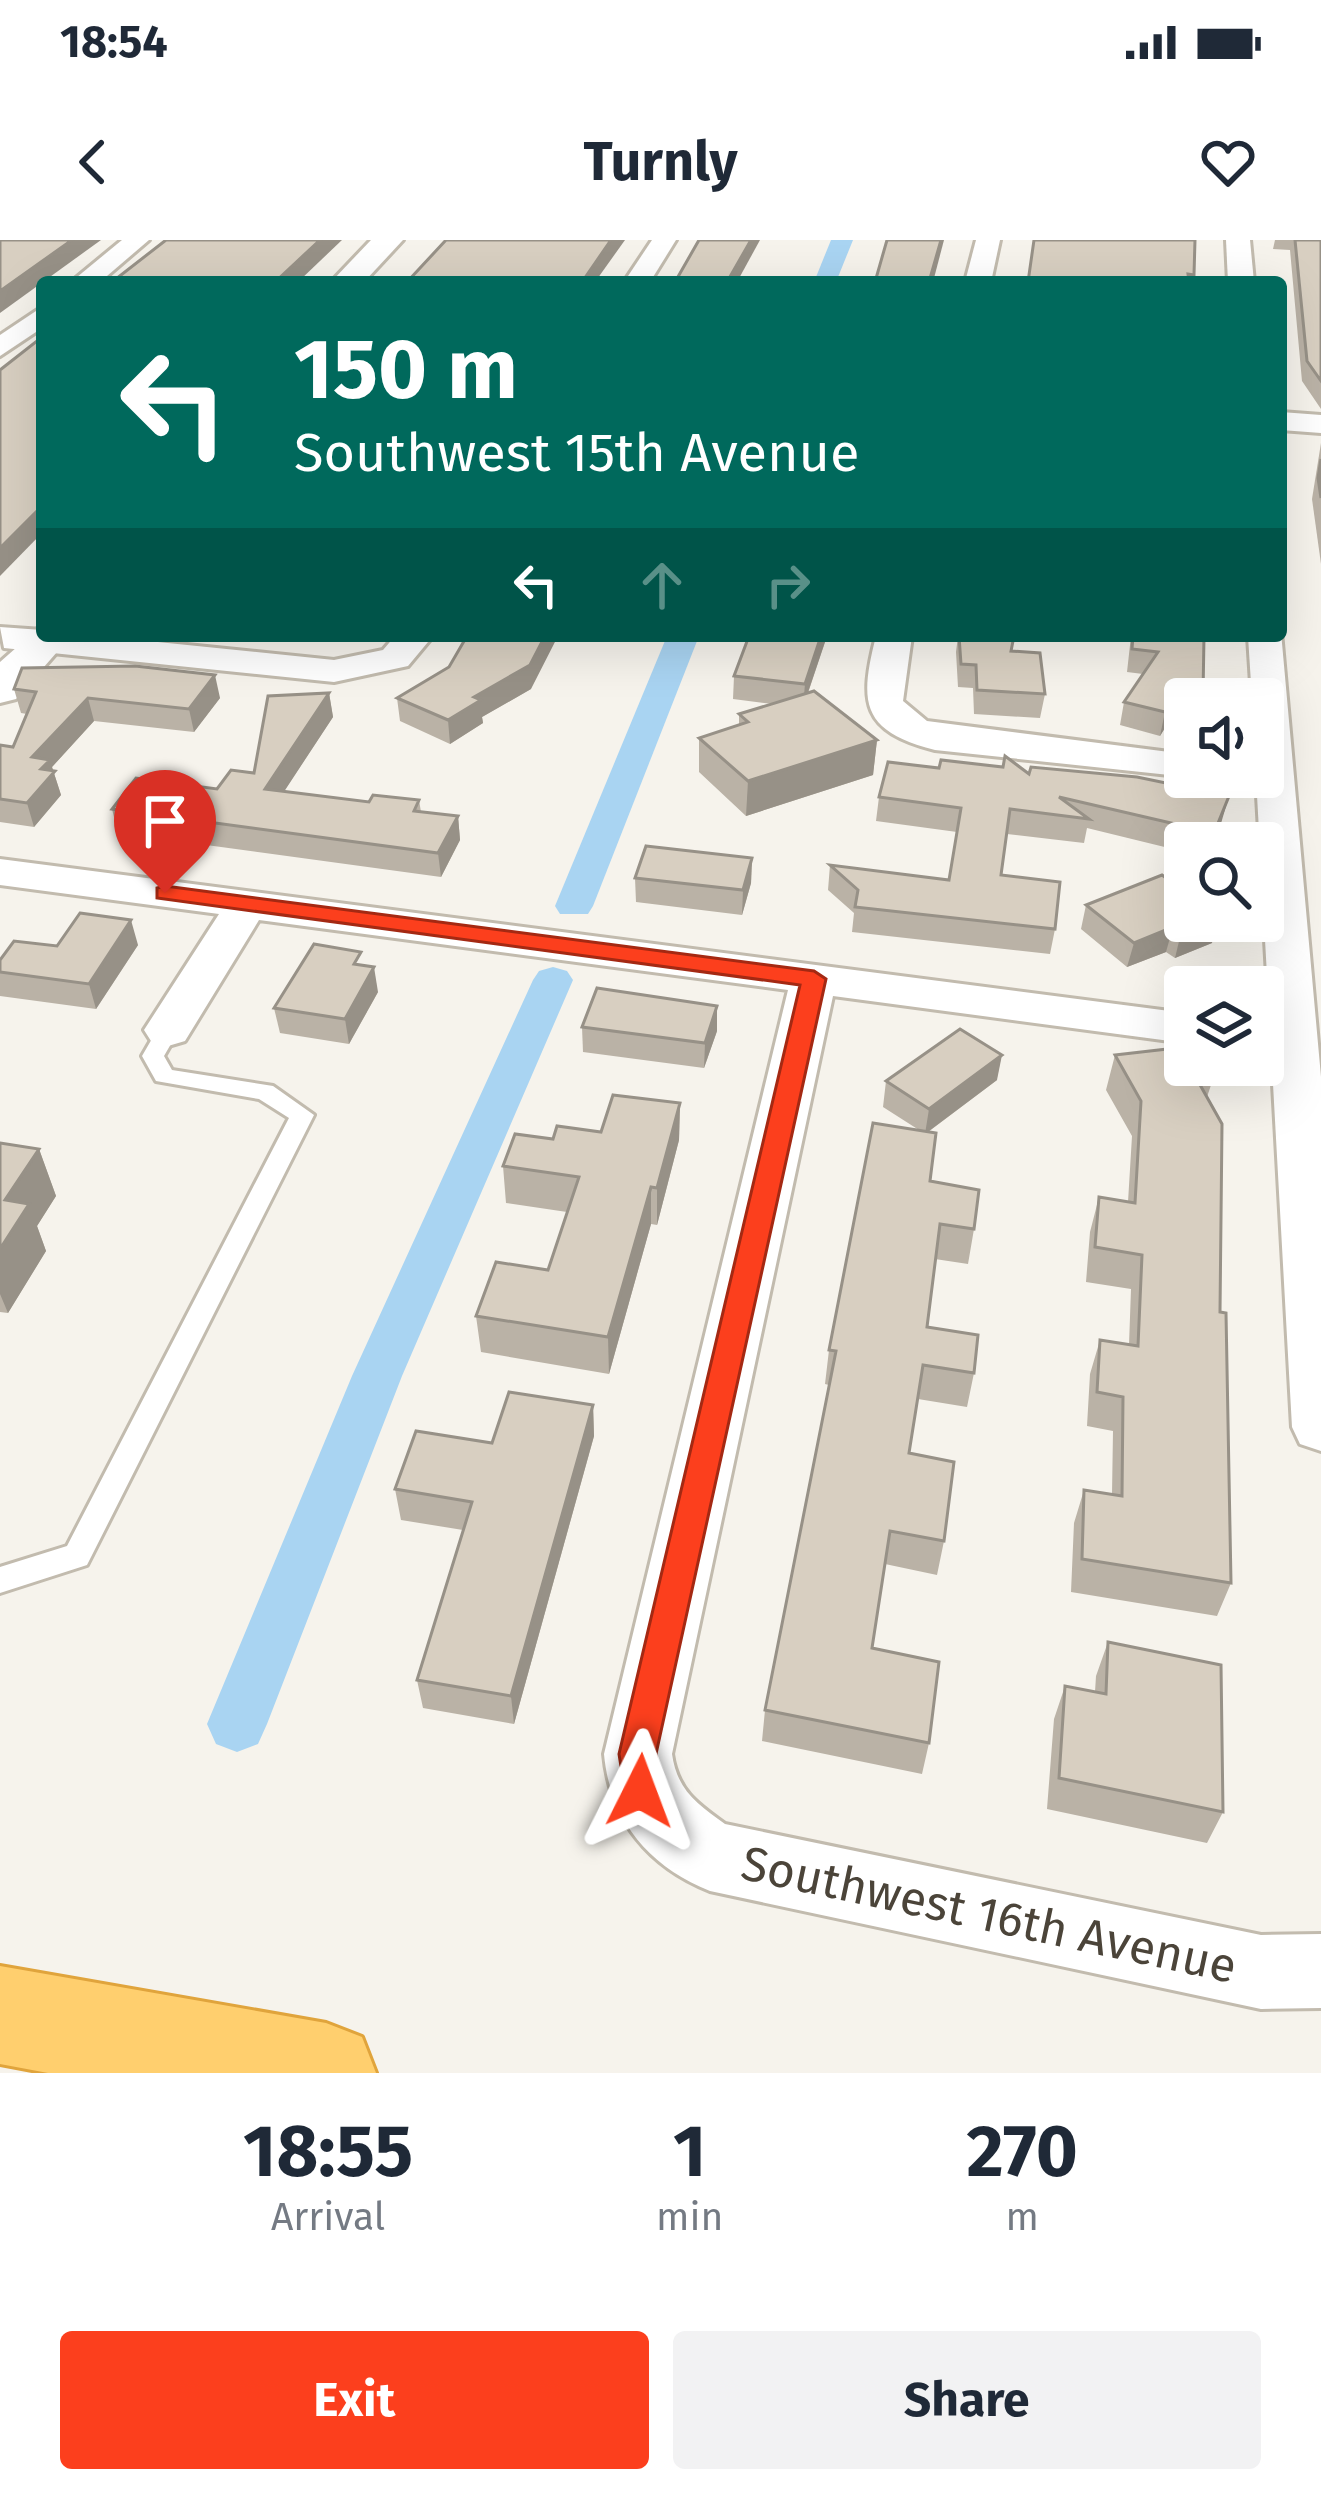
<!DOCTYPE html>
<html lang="en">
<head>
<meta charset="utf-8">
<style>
	:root { --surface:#fff; --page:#f2f2f3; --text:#1f2937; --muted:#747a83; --accent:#fc3f1d }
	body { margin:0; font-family:"Fira Sans",sans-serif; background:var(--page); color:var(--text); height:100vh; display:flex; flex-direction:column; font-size:45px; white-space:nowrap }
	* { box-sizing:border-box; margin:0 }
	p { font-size:39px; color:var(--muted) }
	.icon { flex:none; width:66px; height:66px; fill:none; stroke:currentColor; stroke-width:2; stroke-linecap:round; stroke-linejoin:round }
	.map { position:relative; height:1833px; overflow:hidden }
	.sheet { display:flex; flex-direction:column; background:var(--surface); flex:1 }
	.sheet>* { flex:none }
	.top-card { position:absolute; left:36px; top:36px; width:1251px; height:366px; border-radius:12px; box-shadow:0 12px 48px #0002; background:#00695c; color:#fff; overflow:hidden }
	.buttons { position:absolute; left:1164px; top:438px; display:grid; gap:24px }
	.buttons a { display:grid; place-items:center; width:120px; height:120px; border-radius:12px; background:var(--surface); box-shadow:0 12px 48px #0002; font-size:60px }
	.pin { position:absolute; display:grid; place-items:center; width:102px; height:102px; color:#fff; margin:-123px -51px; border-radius:50% 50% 50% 0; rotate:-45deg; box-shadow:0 0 12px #0007 }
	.pin .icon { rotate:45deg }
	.me { position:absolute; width:132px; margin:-66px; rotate:3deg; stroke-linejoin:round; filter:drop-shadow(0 0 9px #0008) }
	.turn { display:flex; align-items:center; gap:42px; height:252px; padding:0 60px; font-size:54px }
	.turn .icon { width:156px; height:156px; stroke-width:2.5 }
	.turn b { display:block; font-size:84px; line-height:102px }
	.lanes { display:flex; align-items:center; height:114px; padding:0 60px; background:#0003; justify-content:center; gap:60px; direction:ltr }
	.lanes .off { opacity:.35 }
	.eta { display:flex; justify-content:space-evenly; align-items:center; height:204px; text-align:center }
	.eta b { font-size:72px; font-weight:700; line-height:84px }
	.button { display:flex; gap:24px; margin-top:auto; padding:24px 60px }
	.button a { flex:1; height:138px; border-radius:12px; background:var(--accent); color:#fff; font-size:48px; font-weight:700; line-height:138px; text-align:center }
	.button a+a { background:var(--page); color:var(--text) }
	.status { display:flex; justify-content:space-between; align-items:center; height:84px; padding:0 60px; background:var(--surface); direction:ltr }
	.status svg { height:33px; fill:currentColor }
	header { display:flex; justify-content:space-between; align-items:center; height:156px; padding:0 60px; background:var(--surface); font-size:54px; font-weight:700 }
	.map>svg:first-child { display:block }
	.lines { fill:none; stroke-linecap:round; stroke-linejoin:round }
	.canal { fill:#a9d4f2; fill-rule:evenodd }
	.service-casing { stroke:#c2bbae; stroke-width:6 }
	.minor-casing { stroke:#c2bbae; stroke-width:6 }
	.tertiary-casing { stroke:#c2bbae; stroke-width:6 }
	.motorway-casing { stroke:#e0a43c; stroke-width:6 }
	.service { fill:#fff; fill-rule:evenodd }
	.minor { fill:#fff; fill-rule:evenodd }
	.tertiary { fill:#fff; fill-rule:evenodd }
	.motorway { fill:#ffcf6e; fill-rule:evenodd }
	.wall { fill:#bab2a6 }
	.shaded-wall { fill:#979187 }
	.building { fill:#d8cfc1; stroke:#979187; stroke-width:3 }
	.route { fill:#fc3f1d; stroke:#a42913; stroke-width:3 }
	.labels { text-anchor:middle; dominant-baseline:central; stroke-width:9; stroke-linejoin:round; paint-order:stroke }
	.near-street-label { font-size:48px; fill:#4b4439; stroke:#fff }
</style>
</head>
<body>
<div class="status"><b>18:54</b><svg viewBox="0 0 49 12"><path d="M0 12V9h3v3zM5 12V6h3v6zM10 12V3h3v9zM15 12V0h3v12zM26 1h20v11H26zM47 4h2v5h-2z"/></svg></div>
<header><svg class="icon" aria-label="back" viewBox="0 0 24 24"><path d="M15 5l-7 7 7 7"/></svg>Turnly<svg class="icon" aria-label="heart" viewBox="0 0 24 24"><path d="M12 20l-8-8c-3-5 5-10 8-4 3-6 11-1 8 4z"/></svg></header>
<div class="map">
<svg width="1321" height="1833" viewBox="0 0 1321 1833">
	<rect width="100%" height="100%" fill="#f6f3ec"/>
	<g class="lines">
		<!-- canal -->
		<g class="canal">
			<path d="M 831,0 L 853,0 L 836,42 L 814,42 Z"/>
			<path d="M 667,396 L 699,396 L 593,666 L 588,674 L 560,674 L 555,666 Z"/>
			<path d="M 553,727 L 567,731 L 573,740 L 402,1136 L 267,1484 L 258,1504 L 237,1512 L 216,1504 L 207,1484 L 352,1136 L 533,740 L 539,731 Z"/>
		</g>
		<!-- service casing -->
		<g class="service-casing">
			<path id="service" d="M 168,783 L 179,790 L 164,816 L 172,830 L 273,846 L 314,875 L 87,1325 L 0,1353 L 0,1327 L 67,1306 L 289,878 L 259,859 L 156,841 L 142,816 L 160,785 Z"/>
		</g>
		<!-- minor casing -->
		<g class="minor-casing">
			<g id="minor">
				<path d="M 122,0 L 149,0 L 100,42 L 71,42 Z"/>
				<path d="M 652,0 L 676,0 L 650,42 L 624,42 Z"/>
				<path d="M 976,0 L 1000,0 L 991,42 L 965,42 Z"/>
				<path d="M 1226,0 L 1250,0 L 1254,42 L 1228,42 Z"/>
				<path d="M 42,67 L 42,88 L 0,116 L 0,95 Z"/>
				<path d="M 1281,172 L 1321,175 L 1321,193 L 1281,190 Z"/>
				<path d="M 0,387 L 42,390 L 42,396 L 99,396 L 334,420 L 383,410 L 395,396 L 433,396 L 408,426 L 334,442 L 4,408 Z"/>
				<path d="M 1281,392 L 1321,837 L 1321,1211 L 1300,1204 L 1292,1187 L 1256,537 L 1263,537 L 1263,459 L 1252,459 L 1248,396 Z"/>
				<path d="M 876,396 L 912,396 L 903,461 L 927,481 L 1185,514 L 1188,537 L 935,510 C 861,491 859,463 876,396 Z"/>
				<path d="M 0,619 L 1185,773 L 1185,803 L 833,756 L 672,1514 C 677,1550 697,1564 725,1584 L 1261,1695 L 1321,1694 L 1321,1768 L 1261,1769 L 710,1651 C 649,1627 610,1580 604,1514 L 788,750 L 259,680 L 185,801 L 168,806 L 151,801 L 144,790 L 219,674 L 0,645 Z"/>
			</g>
		</g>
		<!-- tertiary casing -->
		<g class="tertiary-casing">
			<g id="tertiary">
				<path d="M 371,0 L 403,0 L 364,42 L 331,42 Z"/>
				<path d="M 42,385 L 42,396 L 71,396 L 16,459 L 0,463 L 0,422 Z"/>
			</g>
		</g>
		<!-- motorway casing -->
		<g class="motorway-casing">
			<path id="motorway" d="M 0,1726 L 326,1783 L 362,1797 L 376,1833 L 48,1833 L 0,1824 Z"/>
		</g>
		<!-- service -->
		<use href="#service" class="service"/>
		<!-- minor -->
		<use href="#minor" class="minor"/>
		<!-- tertiary -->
		<use href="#tertiary" class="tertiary"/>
		<!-- motorway -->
		<use href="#motorway" class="motorway"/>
	</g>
	<!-- wall -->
	<g class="wall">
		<path d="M 1275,0 L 1321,0 L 1321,169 L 1302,141 L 1290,10 L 1273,9 Z"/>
		<path d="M 1321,203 L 1321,324 L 1312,259 Z"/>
		<path d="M 273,396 L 319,396 L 314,402 L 273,398 Z"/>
		<path d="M 827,396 L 808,453 L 877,500 L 873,535 L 746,576 L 699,532 L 699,498 L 739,485 L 739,474 L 773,464 L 733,459 L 734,436 Z"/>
		<path d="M 958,396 L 1014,396 L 1012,411 L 1045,454 L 1040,478 L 974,474 L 973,448 L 958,447 L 956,412 Z"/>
		<path d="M 1131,396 L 1204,396 L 1202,459 L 1185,459 L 1185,476 L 1174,473 L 1160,496 L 1120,485 L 1124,462 L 1143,434 L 1127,432 Z"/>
		<path d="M 14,449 L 220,458 L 194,492 L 94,481 L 52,527 L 61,555 L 34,587 L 0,582 L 0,505 L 13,507 L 27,474 L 21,473 Z"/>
		<path d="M 531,449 L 482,477 L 483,483 L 450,504 L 400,481 L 397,458 Z"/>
		<path d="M 329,453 L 333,477 L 284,551 L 369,562 L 419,560 L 421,572 L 458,576 L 460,600 L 441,637 L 118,593 L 112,569 L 217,549 L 254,533 Z"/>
		<path d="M 939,528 L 1029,534 L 1222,580 L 1213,603 L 1185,603 L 1185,612 L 1087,588 L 1084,603 L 1007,594 L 1001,635 L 1055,689 L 1050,714 L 852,692 L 854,673 L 828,650 L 830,625 L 949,640 L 957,592 L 876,581 L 879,557 Z"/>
		<path d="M 752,618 L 751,643 L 742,675 L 636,662 L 635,638 Z"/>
		<path d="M 1162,635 L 1212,703 L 1175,718 L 1166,712 L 1127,727 L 1081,689 L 1086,665 Z"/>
		<path d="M 138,705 L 96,769 L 0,756 L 0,720 L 57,706 Z"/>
		<path d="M 378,752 L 349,804 L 280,793 L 274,768 Z"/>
		<path d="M 582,787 L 717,791 L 704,828 L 583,812 Z"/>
		<path d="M 1115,815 L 1212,842 L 1207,857 L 1220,1072 L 1231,1343 L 1217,1376 L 1071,1352 L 1074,1283 L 1084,1250 L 1112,1254 L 1113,1191 L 1087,1186 L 1090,1134 L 1100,1100 L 1129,1105 L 1131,1049 L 1086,1042 L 1090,992 L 1099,957 L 1128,962 L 1132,896 L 1106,850 Z"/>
		<path d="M 997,840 L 928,892 L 930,941 L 974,989 L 968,1024 L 935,1019 L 927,1087 L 974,1133 L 967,1167 L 918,1159 L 909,1213 L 944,1301 L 937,1335 L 885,1324 L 872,1408 L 929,1503 L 922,1534 L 762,1501 L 765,1470 L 829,1145 L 825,1144 L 829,1110 L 919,890 L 883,867 L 886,841 Z"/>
		<path d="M 680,863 L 679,900 L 657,985 L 651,984 L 609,1134 L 481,1112 L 476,1076 L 548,1030 L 567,972 L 506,963 L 503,926 L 553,899 L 601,892 Z"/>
		<path d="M 0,903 L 39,909 L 56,956 L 37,986 L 46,1011 L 8,1073 L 0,1072 Z"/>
		<path d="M 593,1165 L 594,1196 L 514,1484 L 423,1468 L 417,1440 L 463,1290 L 401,1280 L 395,1249 Z"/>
		<path d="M 1108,1402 L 1223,1572 L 1207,1603 L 1047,1569 L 1054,1479 L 1065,1446 L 1095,1452 L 1096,1436 Z"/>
	</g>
	<!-- shaded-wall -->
	<g class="shaded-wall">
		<path d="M 72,0 L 101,0 L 0,73 L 0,51 Z"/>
		<path d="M 320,0 L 342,0 L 298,42 L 275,42 Z"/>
		<path d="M 611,0 L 625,0 L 595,42 L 582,42 Z"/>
		<path d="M 751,0 L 760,0 L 737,42 L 727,42 Z"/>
		<path d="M 941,0 L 944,0 L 933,42 L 929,42 Z"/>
		<path d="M 42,266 L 42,293 L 0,336 L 0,308 Z"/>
		<path d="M 545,396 L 558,396 L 531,449 L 482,477 L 483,483 L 450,504 L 448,480 Z"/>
		<path d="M 821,396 L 827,396 L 803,467 L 805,444 Z"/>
		<path d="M 215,435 L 220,458 L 194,492 L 189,469 Z"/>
		<path d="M 1180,449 L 1174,473 L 1160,496 L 1165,472 Z"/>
		<path d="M 329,453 L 333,477 L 270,573 L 265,549 Z"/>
		<path d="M 88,458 L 94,481 L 52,527 L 61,555 L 34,587 L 27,563 L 32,517 Z"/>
		<path d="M 877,500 L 873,535 L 746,576 L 748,541 Z"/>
		<path d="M 1229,556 L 1222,580 L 1213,603 L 1212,603 Z"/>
		<path d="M 458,576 L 460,600 L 441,637 L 438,613 Z"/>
		<path d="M 752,618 L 751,643 L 742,675 L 743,650 Z"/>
		<path d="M 131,680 L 138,705 L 96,769 L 89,744 Z"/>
		<path d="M 1211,681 L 1218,681 L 1212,703 L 1175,718 L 1181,693 Z"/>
		<path d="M 1173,687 L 1166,712 L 1127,727 L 1134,703 Z"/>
		<path d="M 374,727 L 378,752 L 349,804 L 345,779 Z"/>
		<path d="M 717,766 L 717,791 L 704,828 L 705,803 Z"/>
		<path d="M 1002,815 L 997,840 L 925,894 L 929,869 Z"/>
		<path d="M 680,863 L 679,900 L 657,985 L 657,948 Z"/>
		<path d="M 39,909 L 56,956 L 37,986 L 46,1011 L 8,1073 L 0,1054 L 0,1009 L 5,960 Z"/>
		<path d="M 651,947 L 651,984 L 609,1134 L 608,1097 Z"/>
		<path d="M 593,1165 L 594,1196 L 514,1484 L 511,1456 Z"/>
	</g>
	<!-- building -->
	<g class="building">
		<path d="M 0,0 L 72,0 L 0,51 Z"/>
		<path d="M 166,0 L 320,0 L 275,42 L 112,42 Z"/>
		<path d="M 446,0 L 611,0 L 582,42 L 407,42 Z"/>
		<path d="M 699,0 L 751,0 L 727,42 L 675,42 Z"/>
		<path d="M 887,0 L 941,0 L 929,42 L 875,42 Z"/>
		<path d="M 1034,0 L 1195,0 L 1194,35 L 1188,34 L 1189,42 L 1028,42 Z"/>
		<path d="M 1295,0 L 1321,0 L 1321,141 L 1307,121 Z"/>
		<path d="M 42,97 L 42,266 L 0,308 L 0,130 Z"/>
		<path d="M 1321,219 L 1321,258 L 1318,238 Z"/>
		<path d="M 467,396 L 545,396 L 530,425 L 474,457 L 481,460 L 448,480 L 397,458 L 449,427 Z"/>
		<path d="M 749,396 L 821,396 L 805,444 L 734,436 Z"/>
		<path d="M 959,396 L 1014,396 L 1011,411 L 1040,413 L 1045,454 L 977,450 L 976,425 L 961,424 Z"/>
		<path d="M 1133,396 L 1204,396 L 1203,455 L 1180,449 L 1165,472 L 1124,462 L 1158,412 L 1132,409 Z"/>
		<path d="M 135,426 L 215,435 L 189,469 L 88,458 L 32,517 L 50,520 L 41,529 L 55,531 L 27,563 L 0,559 L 0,505 L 13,507 L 36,452 L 14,449 L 22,428 Z"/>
		<path d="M 814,451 L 877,500 L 748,541 L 699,498 L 748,482 L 739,474 Z"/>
		<path d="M 329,453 L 265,549 L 369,562 L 373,555 L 419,560 L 414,571 L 458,576 L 438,613 L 112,569 L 136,538 L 217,549 L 231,530 L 254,533 L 268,456 Z"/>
		<path d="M 1005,516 L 1029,534 L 1031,527 L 1137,537 L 1229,556 L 1214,593 L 1059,557 L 1089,579 L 1010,569 L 1001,635 L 1060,642 L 1055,689 L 855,667 L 858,650 L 830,625 L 949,640 L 961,568 L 879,557 L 888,522 L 939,528 L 941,520 L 1003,527 Z"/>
		<path d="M 646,606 L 752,618 L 743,650 L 635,638 Z"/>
		<path d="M 1162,635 L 1185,652 L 1185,681 L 1211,681 L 1181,693 L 1173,687 L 1134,703 L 1086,665 Z"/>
		<path d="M 80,673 L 131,680 L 89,744 L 0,732 L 0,720 L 14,701 L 57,706 Z"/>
		<path d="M 314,704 L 361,712 L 354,724 L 374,727 L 345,779 L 274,768 Z"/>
		<path d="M 597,748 L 717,766 L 705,803 L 582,787 Z"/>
		<path d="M 960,789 L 1002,815 L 929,869 L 886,841 Z"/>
		<path d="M 1185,807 L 1185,825 L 1202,825 L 1212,842 L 1199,843 L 1222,884 L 1220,1072 L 1226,1073 L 1231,1343 L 1082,1319 L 1084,1250 L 1122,1256 L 1123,1157 L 1097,1152 L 1100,1100 L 1138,1106 L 1142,1015 L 1095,1007 L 1099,957 L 1135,963 L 1141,861 L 1115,815 Z"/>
		<path d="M 613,855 L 680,863 L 657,948 L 651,947 L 608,1097 L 476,1076 L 496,1022 L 548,1030 L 579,937 L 503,926 L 515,894 L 553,899 L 557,886 L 601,892 Z"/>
		<path d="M 873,883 L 936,893 L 930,941 L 979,950 L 974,989 L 940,984 L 927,1087 L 978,1095 L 974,1133 L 923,1125 L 909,1213 L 954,1222 L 944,1301 L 890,1291 L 872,1408 L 939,1422 L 929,1503 L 765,1470 L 836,1111 L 829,1110 Z"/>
		<path d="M 0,903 L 39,909 L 5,960 L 29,964 L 0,1009 Z"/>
		<path d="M 509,1152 L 593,1165 L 511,1456 L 417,1440 L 472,1262 L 395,1249 L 416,1191 L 492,1203 Z"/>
		<path d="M 1108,1402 L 1221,1425 L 1223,1572 L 1059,1538 L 1065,1446 L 1106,1454 Z"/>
	</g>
	<!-- route -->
	<path class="route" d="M 165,646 L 814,731 L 826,739 L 656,1514 L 659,1551 L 653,1564 L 640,1569 L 627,1564 L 619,1514 L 800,745 L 157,658 L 157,648 Z"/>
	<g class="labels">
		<!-- near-street labels -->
		<g class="near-street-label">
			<text transform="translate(989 1675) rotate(12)">Southwest 16th Avenue</text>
		</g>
	</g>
</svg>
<div class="buttons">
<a><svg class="icon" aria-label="sound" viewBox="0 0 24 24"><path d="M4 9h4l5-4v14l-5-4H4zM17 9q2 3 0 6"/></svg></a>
<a><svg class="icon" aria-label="search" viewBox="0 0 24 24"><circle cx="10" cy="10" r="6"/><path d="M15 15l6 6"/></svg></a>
<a><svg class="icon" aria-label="layers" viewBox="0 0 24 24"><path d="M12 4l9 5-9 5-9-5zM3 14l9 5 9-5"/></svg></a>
</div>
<div class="pin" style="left:165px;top:653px;background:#d93025"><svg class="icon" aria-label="arrive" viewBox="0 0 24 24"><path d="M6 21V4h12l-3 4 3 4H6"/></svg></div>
<svg class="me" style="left:640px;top:1551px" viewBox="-20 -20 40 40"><path d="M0-17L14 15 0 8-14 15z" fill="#fc3f1d" stroke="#fff" stroke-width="4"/></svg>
<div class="top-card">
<div class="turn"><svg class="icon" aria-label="left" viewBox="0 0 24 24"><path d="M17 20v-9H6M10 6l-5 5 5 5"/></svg><div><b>150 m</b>Southwest 15th Avenue</div></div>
<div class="lanes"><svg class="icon" aria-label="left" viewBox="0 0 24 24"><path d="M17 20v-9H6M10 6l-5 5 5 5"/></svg><svg class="icon off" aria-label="ahead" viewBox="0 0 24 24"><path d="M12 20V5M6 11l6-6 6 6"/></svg><svg class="icon off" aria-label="right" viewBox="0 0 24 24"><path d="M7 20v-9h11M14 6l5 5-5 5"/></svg></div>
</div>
</div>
<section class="sheet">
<div class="eta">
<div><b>18:55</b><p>Arrival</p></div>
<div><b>1</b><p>min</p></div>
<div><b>270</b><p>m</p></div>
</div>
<div class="button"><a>Exit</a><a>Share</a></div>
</section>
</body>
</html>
